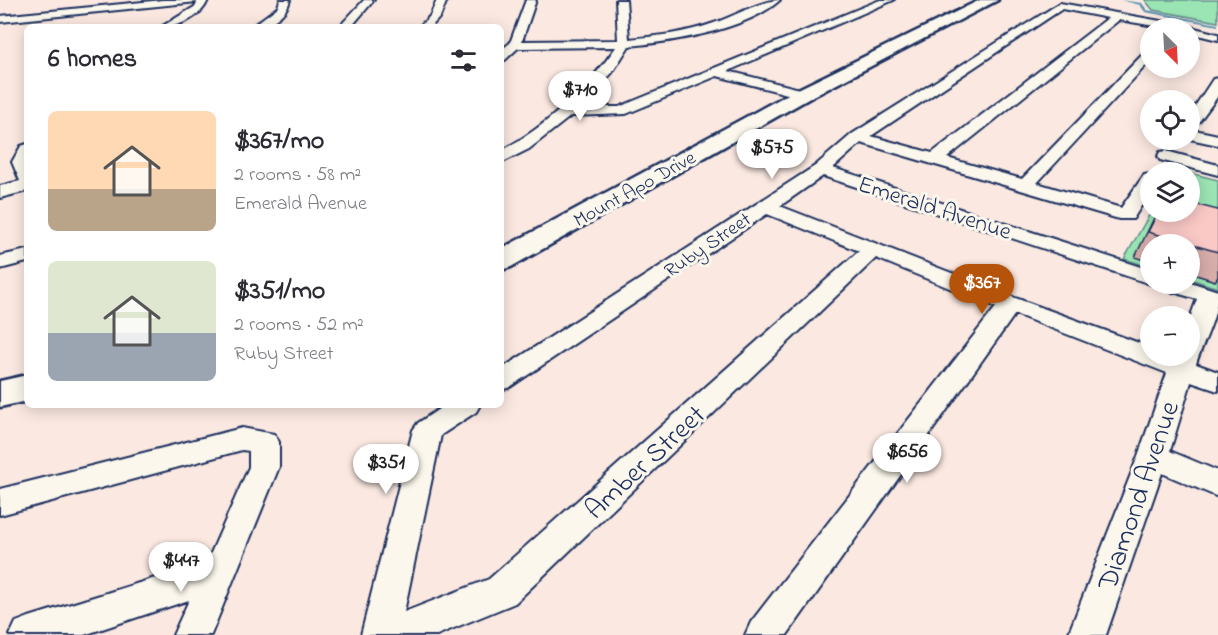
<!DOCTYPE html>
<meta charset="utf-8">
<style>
:root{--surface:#fff;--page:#f2f2f3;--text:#2b2b33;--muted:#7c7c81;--accent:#b45309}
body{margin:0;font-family:"Indie Flower",sans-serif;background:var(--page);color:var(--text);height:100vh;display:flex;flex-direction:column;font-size:22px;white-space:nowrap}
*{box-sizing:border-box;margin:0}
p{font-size:20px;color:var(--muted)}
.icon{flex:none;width:33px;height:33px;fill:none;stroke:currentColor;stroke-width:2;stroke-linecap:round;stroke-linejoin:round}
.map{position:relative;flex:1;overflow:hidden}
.sheet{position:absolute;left:24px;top:24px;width:480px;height:384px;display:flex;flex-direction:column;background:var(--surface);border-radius:9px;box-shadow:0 3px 15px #0003}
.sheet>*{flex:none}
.needle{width:39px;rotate:156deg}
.buttons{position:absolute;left:1140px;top:18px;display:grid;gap:12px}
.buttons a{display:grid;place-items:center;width:60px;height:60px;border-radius:50%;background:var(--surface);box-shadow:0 3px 15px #0003;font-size:30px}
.price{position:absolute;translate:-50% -51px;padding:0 14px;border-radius:21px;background:#fff;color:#222;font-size:20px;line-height:39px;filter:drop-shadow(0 2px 3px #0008)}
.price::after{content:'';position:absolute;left:50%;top:36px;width:18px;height:14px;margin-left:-9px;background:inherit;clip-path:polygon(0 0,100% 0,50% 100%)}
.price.current{background:var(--accent);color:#fff}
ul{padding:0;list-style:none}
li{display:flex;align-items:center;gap:18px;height:150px;padding:0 24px}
li span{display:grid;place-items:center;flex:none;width:168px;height:120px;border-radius:9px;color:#555}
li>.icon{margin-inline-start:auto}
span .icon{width:72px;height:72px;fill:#fffc;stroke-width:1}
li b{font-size:26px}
h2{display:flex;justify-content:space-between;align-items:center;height:72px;padding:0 24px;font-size:26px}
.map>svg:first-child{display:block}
.green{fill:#9be5b4;stroke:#5b8a89;stroke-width:1.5}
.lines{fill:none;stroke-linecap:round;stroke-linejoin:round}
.stream{fill:#5f96b2;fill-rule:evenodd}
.street-casing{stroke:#1b2f5e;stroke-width:4}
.secondary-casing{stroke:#1b2f5e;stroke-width:5}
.street{fill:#fbf7ec;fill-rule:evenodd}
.secondary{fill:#fbf7ec;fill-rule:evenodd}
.wall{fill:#d7adaa;stroke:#1b2f5e;stroke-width:1.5}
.building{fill:#fac9c6;stroke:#1b2f5e;stroke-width:1.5}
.labels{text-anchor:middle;stroke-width:6;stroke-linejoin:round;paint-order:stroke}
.far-street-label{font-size:20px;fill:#1b2f5e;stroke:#fbf7ec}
.street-label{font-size:24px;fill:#1b2f5e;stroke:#fbf7ec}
.near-street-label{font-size:28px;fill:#1b2f5e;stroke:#fbf7ec}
</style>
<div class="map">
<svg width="1218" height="635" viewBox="0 0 1218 635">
<rect width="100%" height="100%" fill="#fbe9e1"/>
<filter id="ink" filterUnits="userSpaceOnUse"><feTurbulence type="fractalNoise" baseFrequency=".0167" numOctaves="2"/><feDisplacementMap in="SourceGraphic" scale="12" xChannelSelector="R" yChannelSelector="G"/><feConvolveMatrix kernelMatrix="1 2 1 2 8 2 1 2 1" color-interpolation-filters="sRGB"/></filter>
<g filter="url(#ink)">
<!-- green -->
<path class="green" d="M1145 0H1218V22L1153 10Z
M1190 173 1218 180V288L1190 279V244H1150V267L1124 259 1151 212H1190Z"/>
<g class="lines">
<!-- stream -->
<path class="stream" d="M1120 0 1142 3 1147 10 1218 24V26L1145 12 1140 5Z"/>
<!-- street casing -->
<g class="street-casing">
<path id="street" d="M163 0H208C202 17 179 27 161 27L196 6 197 2 0 22V16Z
M280 0H290C286 17 267 27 251 27L278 7Z
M364 0H374L351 27H339Z
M437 0H447L440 17 431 27H419L430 16Z
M526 0H536L522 41 618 40 616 0H626L629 39C658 36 686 33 714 23 733 17 762 0 780 0 747 30 672 42 629 46L612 73 580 107H619L880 0H894L728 71 808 91 810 94 808 97 803 98 717 76 626 114 571 116 529 149 501 163V151C546 127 587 89 616 47L518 48 505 60 501 61V50L510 43Z
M1060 3 1183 25 1218 34V40L1190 33V28H1167L1119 20 947 158 1022 179 1146 51 1150 50V61L1037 183 1121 208 1144 175 1150 174V192L1133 219H1119L861 143 833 168 1150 270 1151 284 823 176 780 206 1018 299 1150 347V356H1190V318L1197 299 1163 289 1160 284 1190 282 1218 291C1218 317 1203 342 1196 364L1218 372V391L1191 382 1170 451 1218 471V497L1162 473 1106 635H1068L1138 456 1167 373 1015 314 787 635H745L751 622 996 307 876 258 515 603 437 635H361L413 430 418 423 445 405H480L476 412 441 435 404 612 489 579 859 251 767 214 510 387 501 390V369L815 166 852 134ZM1062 9 1108 18 932 153 871 136Z
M1218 78V96L1195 127 1190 128V114L1213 79Z
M1190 129 1218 135V145L1190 139Z
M27 144V191L0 198V186L20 181 12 162 21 146Z
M1166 151 1218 165V175L1160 160 1158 156 1160 152Z
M27 250V262L0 269V256Z
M242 428 274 434 279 442V467L211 635H173L189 600 84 635H10L16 622 29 617 207 562 249 467V451L242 450 0 515V489Z"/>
</g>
<!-- secondary casing -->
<g class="secondary-casing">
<path id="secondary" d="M980 0H998L810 98 511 267 501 270V249L796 90Z
M27 375V401L0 407V381Z"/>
</g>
<!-- street -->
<use href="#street" class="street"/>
<!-- secondary -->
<use href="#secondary" class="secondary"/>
</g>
<!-- wall -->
<path class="wall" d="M1218 210V277L1215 281 1190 273V244H1150V262L1135 257 1157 212H1190Z"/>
<!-- building -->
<path class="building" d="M1190 203 1218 210V252L1148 232 1158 212H1190Z"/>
</g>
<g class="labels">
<!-- far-street labels -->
<g class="far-street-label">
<text transform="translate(634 188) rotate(-29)" y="7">Mount Apo Drive</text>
<text transform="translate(707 244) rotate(-34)" y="7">Ruby Street</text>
</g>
<!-- street labels -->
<g class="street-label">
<text transform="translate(935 207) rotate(18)" y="8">Emerald Avenue</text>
</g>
<!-- near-street labels -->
<g class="near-street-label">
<text transform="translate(644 461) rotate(-43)" y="10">Amber Street</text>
<text transform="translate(1137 495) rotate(-71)" y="10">Diamond Avenue</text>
</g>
</g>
</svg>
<div class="buttons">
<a><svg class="needle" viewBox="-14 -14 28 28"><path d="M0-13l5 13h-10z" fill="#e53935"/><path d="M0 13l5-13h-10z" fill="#7c7c81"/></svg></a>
<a><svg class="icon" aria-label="locate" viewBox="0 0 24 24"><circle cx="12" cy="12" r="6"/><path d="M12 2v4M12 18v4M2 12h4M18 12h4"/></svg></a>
<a><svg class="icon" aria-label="layers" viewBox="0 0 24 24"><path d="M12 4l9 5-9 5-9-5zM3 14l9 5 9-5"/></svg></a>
<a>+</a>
<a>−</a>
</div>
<b class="price" style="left:580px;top:122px">$710</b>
<b class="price" style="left:772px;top:180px">$575</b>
<b class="price current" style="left:982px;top:315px">$367</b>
<b class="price" style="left:907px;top:484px">$656</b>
<b class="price" style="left:386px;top:495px">$351</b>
<b class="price" style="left:181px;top:593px">$447</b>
<section class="sheet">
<h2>6 homes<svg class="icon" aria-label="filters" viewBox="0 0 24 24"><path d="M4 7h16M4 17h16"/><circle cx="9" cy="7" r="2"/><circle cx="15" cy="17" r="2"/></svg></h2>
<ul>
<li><span style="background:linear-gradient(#ffd9b3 65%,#b9a48a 0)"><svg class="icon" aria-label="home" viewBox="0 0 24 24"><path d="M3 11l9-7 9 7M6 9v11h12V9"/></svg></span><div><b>$367/mo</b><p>2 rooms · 58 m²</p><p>Emerald Avenue</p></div></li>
<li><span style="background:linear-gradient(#dfe7d0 60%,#9aa5b1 0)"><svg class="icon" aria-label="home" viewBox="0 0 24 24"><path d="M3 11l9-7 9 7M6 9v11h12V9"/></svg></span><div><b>$351/mo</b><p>2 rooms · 52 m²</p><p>Ruby Street</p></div></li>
</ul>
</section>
</div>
